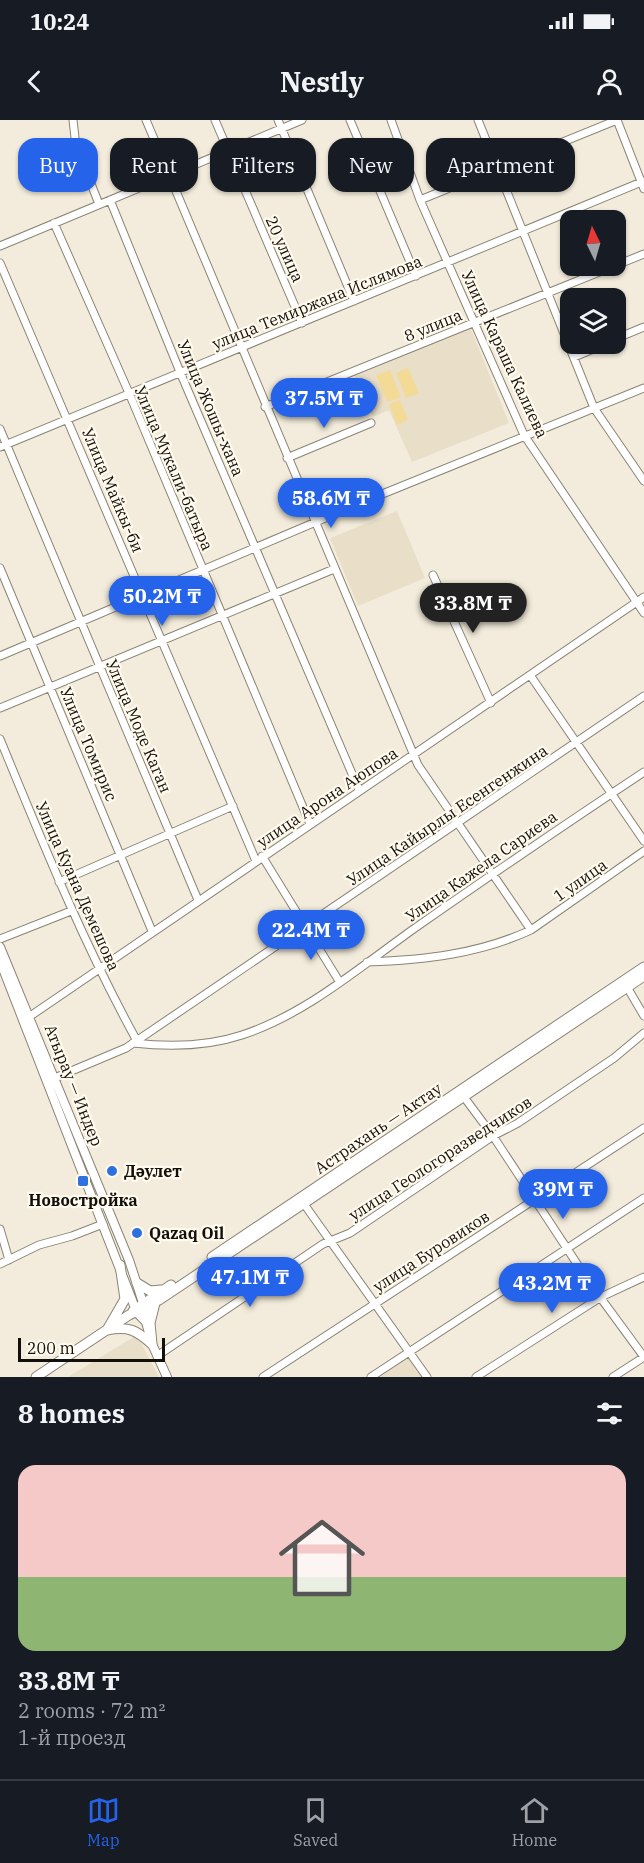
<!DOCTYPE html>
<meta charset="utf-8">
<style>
:root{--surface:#171b24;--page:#20242c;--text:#f1f3f6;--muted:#9ea1a6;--line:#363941;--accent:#2563eb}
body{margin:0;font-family:"IBM Plex Serif",serif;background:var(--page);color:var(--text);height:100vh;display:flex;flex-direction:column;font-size:22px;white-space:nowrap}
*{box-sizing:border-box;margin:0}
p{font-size:20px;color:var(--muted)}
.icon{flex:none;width:33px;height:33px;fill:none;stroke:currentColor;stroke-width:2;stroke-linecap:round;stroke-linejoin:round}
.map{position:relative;height:1257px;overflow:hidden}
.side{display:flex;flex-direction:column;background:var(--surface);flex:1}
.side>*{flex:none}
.banner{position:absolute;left:18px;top:18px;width:609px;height:54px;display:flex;gap:12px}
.needle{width:39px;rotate:355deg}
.buttons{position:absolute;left:560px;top:90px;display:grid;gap:12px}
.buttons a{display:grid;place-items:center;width:66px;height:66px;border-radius:12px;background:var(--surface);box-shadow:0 2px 4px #0004;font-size:30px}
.scale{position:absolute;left:18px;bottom:15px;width:147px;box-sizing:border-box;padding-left:6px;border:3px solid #12100a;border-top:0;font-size:16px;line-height:21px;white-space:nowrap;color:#12100a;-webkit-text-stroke:4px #fffaed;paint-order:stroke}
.price{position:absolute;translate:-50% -51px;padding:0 14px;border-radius:21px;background:var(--accent);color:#fff;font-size:20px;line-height:39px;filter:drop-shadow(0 2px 3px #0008)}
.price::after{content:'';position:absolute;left:50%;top:36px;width:18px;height:14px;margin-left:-9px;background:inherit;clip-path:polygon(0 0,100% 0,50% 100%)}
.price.on{background:#222;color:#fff}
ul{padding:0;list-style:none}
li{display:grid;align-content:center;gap:12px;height:318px;padding:0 18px}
li span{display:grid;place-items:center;height:186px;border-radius:18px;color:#555}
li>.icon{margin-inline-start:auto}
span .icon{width:108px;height:108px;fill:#fffc;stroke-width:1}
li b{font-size:26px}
h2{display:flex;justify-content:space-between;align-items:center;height:72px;padding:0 18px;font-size:26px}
.tag{padding:0 21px;border-radius:18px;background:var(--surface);box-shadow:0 2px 4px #0004;font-size:21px;line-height:54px}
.tag.on{background:var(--accent);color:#fff}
.status{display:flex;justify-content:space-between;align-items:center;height:42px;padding:0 30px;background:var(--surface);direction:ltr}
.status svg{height:16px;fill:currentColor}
header{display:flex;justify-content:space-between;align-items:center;height:78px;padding:0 18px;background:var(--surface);font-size:27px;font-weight:700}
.tabs{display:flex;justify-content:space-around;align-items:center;height:84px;border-top:2px solid var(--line);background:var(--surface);font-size:16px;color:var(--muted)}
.tabs a{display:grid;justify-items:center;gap:3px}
.tabs .on{color:var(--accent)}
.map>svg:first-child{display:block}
.built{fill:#e9dfc8}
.green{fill:#f4da97}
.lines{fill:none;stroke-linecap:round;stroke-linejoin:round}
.minor-casing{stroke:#8a8475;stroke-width:9}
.major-casing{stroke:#8a8475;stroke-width:10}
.highway-casing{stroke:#8a8475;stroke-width:11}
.minor{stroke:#fff;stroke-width:7}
.major{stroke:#fff;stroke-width:8}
.highway{stroke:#fff;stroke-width:9}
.poi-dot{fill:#2e71de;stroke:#fffaed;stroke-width:2}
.labels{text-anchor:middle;stroke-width:4.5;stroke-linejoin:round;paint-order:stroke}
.street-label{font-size:16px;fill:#12100a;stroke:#fffaed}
.poi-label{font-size:16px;font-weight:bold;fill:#12100a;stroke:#fffaed;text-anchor:start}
</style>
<div class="status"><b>10:24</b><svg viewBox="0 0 49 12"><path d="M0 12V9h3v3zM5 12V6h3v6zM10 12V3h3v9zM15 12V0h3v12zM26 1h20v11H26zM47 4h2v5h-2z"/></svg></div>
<header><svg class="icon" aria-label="back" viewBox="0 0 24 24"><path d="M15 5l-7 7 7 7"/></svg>Nestly<svg class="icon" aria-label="person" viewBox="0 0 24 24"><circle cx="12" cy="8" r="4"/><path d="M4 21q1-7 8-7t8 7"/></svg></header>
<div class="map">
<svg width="644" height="1257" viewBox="0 0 644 1257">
<rect width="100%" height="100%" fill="#f3ecdc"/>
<!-- built -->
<path class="built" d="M471 209 509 303 412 342 389 290 373 297 355 256Z
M397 391 425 458 358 486 330 418Z
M137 1215 159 1257H68Z
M408 1237 422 1257H380Z"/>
<!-- green -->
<path class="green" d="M408 248 419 273 406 278 396 253Z
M390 250 401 277 387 282 376 255Z
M400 280 408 300 397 305 389 284Z"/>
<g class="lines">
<!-- minor casing -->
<g class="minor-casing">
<path id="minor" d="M73 0 76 26 99 84
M146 0 418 645 531 810
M215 0 302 203
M278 0 354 181
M350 0 416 156
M391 0 420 80 524 315 644 493
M478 0 594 288 644 361
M617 0 644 69
M110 80 180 252 359 670
M420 80 617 0
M54 103 129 273 310 704
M0 126 302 0
M0 143 256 741
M615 219 644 207
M574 237 605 224
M265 287 644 134
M0 309 198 780
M0 327 644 61
M287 338 371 303
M0 448 152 811
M433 455 491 583
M0 536 370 379 644 268
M530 555 644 721
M0 588 334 449
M0 619C42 721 83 823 137 921
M262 736 339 861
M59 762 233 686
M0 819 71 791
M367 842C424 840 479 834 531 810L644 731
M627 867 644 896
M26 899 644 477
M133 923C168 927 209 926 242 915 306 894 360 847 415 808 491 755 567 703 644 652
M50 960 126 928 644 576
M461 973 493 1016 589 1162 644 1237
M304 1084 427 1257
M0 1109 9 1140
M0 1144 39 1125 72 1116 103 1104
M157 1236 323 1124 350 1113 493 1016 518 1003 614 938 644 913
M263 1257 644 1008
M371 1257 644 1078
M476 1257 601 1177 644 1157
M613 1257 644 1237"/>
</g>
<!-- major casing -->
<g class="major-casing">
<path id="major" d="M0 827 129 1140 145 1189 146 1202 152 1224 167 1257
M0 841 137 1193 146 1202"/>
</g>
<!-- highway casing -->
<g class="highway-casing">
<path id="highway" d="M212 1137 644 847
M120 1145 125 1179 107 1210C129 1206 136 1210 152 1224L150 1203 155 1183
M137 1163 150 1171 161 1170
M133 1191 171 1165
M36 1257 129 1195 159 1180 644 856"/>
</g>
<!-- minor -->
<use href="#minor" class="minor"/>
<!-- major -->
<use href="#major" class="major"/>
<!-- highway -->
<use href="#highway" class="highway"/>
</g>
<!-- markers -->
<g class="poi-dot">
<circle cx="112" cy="1051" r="6"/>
<rect x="77" y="1055" width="12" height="12" rx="3"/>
<circle cx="137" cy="1113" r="6"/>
</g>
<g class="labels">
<!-- street labels -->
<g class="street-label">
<text transform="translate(285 129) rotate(66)" y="6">20 улица</text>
<text transform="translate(317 182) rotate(-22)" y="6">улица Темиржана Ислямова</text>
<text transform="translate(433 205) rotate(-22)" y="6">8 улица</text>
<text transform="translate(505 234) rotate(65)" y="6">Улица Караша Калиева</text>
<text transform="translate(211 288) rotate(67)" y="6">Улица Жошы-хана</text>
<text transform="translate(174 348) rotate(67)" y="6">Улица Мукали-батыра</text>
<text transform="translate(113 370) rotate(67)" y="6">Улица Майкы-би</text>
<text transform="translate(139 606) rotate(67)" y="6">Улица Моде Каган</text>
<text transform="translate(89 624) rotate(67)" y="6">Улица Томирис</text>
<text transform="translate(327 677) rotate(-34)" y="6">улица Арона Аюпова</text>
<text transform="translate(447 695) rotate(-34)" y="6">Улица Кайырлы Есенгенжина</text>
<text transform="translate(481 746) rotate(-35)" y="6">Улица Кажела Сариева</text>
<text transform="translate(580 760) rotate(-35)" y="6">1 улица</text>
<text transform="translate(78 766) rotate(66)" y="6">Улица Куана Демешова</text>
<text transform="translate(74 965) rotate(68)" y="6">Атырау — Индер</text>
<text transform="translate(378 1008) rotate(-34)" y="6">Астрахань — Актау</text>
<text transform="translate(440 1038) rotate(-33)" y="6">улица Геологоразведчиков</text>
<text transform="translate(431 1131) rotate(-33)" y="6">улица Буровиков</text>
</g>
<!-- poi labels -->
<g class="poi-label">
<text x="124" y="1057">Дәулет</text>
<text x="83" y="1086" text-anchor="middle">Новостройка</text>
<text x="149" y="1119">Qazaq Oil</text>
</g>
</g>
</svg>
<div class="buttons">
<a><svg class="needle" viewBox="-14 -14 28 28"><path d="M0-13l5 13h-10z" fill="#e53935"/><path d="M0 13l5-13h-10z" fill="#9ea1a6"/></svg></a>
<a><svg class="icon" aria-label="layers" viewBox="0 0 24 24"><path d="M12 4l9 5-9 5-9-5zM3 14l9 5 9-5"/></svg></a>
</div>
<div class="scale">200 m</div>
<b class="price" style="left:324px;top:309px">37.5M ₸</b>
<b class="price" style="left:331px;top:409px">58.6M ₸</b>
<b class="price" style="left:162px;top:507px">50.2M ₸</b>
<b class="price on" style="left:473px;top:514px">33.8M ₸</b>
<b class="price" style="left:311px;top:841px">22.4M ₸</b>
<b class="price" style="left:563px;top:1100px">39M ₸</b>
<b class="price" style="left:250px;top:1188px">47.1M ₸</b>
<b class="price" style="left:552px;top:1194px">43.2M ₸</b>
<div class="banner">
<a class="tag on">Buy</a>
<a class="tag">Rent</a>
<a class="tag">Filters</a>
<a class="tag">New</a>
<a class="tag">Apartment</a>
</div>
</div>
<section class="side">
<h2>8 homes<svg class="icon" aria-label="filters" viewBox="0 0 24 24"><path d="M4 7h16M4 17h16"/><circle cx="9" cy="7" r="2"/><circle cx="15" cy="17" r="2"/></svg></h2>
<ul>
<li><span style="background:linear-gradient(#f6c9c9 60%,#8fb573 0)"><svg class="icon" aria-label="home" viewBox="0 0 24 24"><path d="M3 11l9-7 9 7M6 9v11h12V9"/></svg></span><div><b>33.8M ₸</b><p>2 rooms · 72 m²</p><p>1-й проезд</p></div></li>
</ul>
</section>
<nav class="tabs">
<a class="on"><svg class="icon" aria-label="map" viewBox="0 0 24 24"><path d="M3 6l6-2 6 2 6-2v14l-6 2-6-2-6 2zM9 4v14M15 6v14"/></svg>Map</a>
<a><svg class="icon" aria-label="saved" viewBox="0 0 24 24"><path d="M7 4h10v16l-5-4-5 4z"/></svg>Saved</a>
<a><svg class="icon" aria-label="home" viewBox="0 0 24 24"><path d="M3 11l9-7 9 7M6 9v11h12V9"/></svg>Home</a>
</nav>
